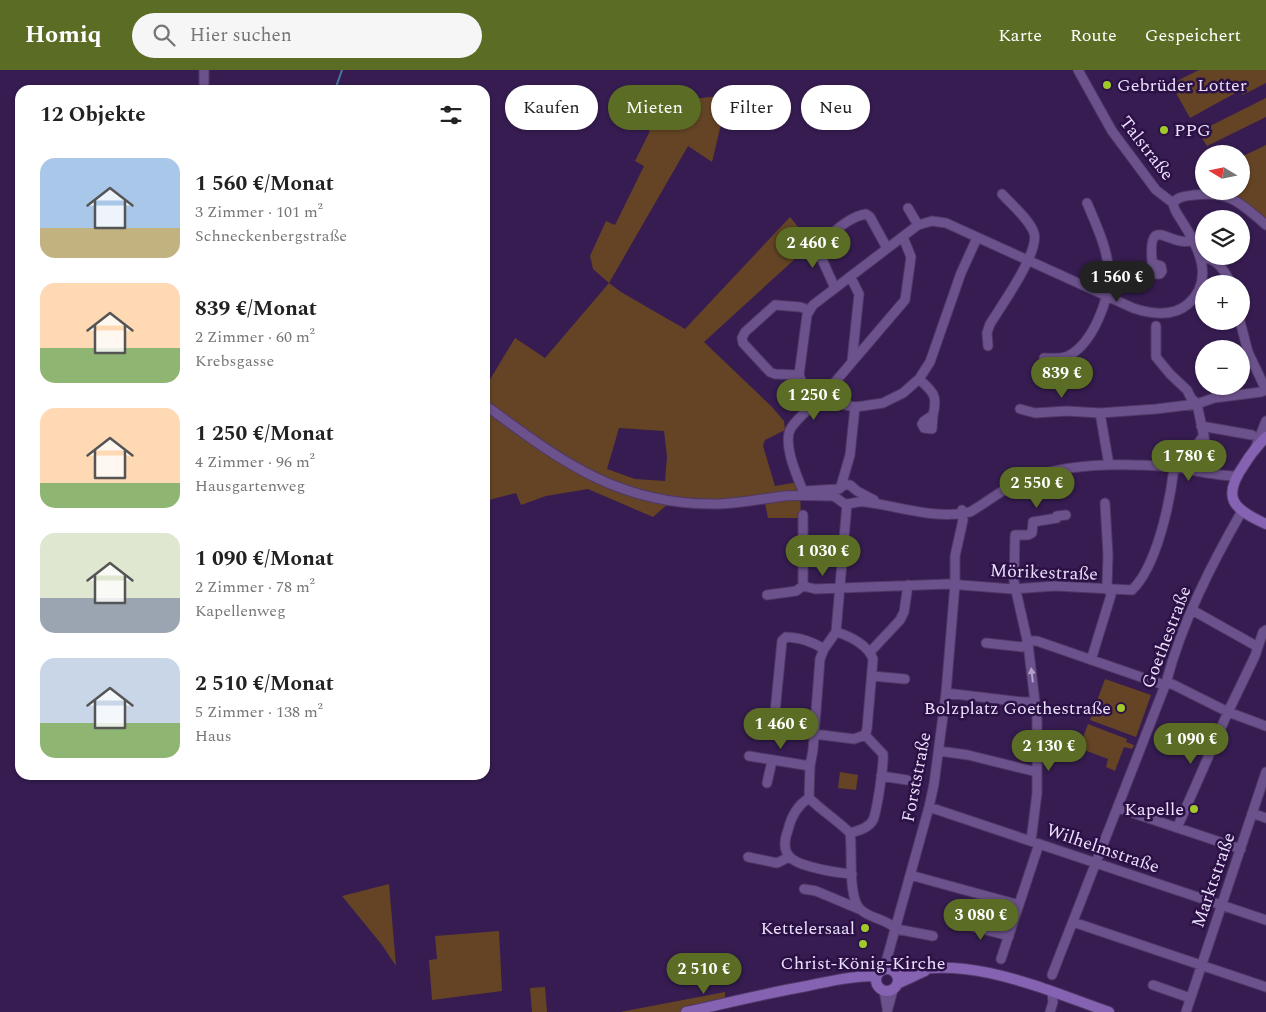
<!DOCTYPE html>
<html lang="de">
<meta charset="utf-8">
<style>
:root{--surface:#fff;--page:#f6f6f6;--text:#222;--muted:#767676;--accent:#5b6d25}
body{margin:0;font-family:Spectral,serif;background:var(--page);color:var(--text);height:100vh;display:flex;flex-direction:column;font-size:19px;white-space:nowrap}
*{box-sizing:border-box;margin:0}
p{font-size:16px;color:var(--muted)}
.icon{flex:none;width:28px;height:28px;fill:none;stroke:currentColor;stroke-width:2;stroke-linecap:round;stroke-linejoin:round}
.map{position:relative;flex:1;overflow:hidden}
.drawer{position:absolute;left:15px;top:15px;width:475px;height:695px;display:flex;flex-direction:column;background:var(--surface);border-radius:15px;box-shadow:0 1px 4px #0004}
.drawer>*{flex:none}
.banner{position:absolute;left:505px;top:15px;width:475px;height:45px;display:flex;gap:10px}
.needle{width:32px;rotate:280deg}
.fabs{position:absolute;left:1195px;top:75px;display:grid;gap:10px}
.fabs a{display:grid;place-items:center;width:55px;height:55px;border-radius:50%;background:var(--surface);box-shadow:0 1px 4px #0004;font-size:25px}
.price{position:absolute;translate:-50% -42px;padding:0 11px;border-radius:18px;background:var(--accent);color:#fff;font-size:16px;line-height:32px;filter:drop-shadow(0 1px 2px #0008)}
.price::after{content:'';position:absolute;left:50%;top:30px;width:15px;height:11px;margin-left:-8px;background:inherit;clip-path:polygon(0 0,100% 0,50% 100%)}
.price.active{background:#222;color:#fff}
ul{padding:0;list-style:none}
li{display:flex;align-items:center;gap:15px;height:125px;padding:0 25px}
li span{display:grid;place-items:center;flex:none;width:140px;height:100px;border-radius:15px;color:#555}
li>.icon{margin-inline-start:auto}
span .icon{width:60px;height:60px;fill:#fffc;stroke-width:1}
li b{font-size:21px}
h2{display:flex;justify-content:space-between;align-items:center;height:60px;padding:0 25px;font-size:21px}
.tag{padding:0 18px;border-radius:22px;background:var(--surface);box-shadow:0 1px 4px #0004;font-size:18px;line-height:45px}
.tag.active{background:var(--accent);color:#fff}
header{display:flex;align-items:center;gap:30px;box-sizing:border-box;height:70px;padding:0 25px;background:var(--accent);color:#fff}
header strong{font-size:24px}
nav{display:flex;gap:28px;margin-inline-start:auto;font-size:18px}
.search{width:350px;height:45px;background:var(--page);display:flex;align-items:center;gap:12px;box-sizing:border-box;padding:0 18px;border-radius:28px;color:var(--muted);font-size:19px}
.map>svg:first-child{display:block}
.green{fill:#644425;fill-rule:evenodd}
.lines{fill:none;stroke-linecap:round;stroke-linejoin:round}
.stream{stroke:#4579a1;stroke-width:2}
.minor-casing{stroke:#4f3865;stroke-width:11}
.major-casing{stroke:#4f3865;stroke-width:12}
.minor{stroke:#6c528c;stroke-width:9}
.major{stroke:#8662b2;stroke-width:10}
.oneway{fill:#b2a1ca}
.poi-dot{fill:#a1c929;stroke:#2c1146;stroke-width:2}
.labels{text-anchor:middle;stroke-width:5;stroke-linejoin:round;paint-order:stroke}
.poi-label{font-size:18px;fill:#ebe1fc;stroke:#2c1146;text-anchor:end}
.street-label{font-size:18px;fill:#ebe1fc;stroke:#2c1146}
</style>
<header>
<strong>Homiq</strong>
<div class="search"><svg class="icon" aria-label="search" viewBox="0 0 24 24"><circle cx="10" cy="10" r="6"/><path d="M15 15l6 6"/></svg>Hier suchen</div>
<nav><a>Karte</a><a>Route</a><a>Gespeichert</a></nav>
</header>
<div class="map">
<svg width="1266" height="942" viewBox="0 0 1266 942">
<rect width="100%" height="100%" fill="#361c51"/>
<!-- green -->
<path class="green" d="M1199 0H1266V13L1243 25 1239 21 1190 48 1171 14Z
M720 26 722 50 712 92 688 76 609 213 621 222 685 259 790 147 813 175 796 188 704 272 771 336 784 351 785 360 765 370 763 376 775 416 798 412 800 418 801 448H768L765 433H669L653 447 588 419 546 426 521 435 516 423 485 431V318L515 268 545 288 609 213 593 199 590 186 606 151 615 155 644 96 635 91 650 61 613 45 611 32 643 41 645 34ZM619 358 664 361 667 387 665 411 635 409 607 399Z
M1266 28V47L1207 76 1198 62Z
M1266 75V152L1229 121H1241V87Z
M1105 609 1151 625 1136 667 1090 650Z
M1088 654 1127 669 1126 672 1134 675 1132 679 1124 677 1115 701 1106 697 1108 689 1079 678Z
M840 702 858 705 856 720 838 718Z
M389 814 396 896 382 875 342 826Z
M499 861 502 921 432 930 429 890 437 889 435 866Z
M545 917 547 942H532L530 918Z
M725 922V936L700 942H620Z"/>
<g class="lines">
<!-- stream -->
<path class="stream" d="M335 20 342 0"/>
<!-- minor casing -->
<g class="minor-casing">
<path id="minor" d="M204 0V20
M1078 0 1112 61 1156 120 1173 133
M1173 133C1178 126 1187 126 1194 125 1231 121 1240 133 1266 155
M908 138 918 155
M977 168 961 203 930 292 919 309 903 323 883 333 863 336 855 337 818 329 808 322 803 315 799 305 807 245 813 235 918 155 932 151 946 153 1133 238C1151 244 1173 247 1188 234 1215 210 1199 178 1183 153 1179 146 1174 141 1173 133
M1201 189C1216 185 1226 203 1231 214
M1152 193 1161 196 1162 201 1160 204H1156C1151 201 1153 196 1152 190 1148 142 1171 179 1193 170
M851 208 859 224 852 291
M835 218 816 176C832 165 847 147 866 144L870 147 887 178
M1240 251 1248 282 1266 320
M1156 256V287L1170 304 1187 320 1191 328 1197 334
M988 276 987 263 990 254C1001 236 1040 182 1034 163 1030 150 1011 134 1002 124
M1044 288C1052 288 1063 290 1070 285 1093 272 1110 229 1109 203 1108 180 1096 154 1087 133
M799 305 775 304 770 302 743 273 742 268 745 262 775 235 800 237 809 240
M919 309C933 322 938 325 933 345L924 351 922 354 924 358 932 359 933 345
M835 312 905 230 911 187 903 167
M1197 334 1208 386V403
M485 335C561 391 619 436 719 434 741 433 762 429 784 426 800 425 817 426 833 426 839 428 841 433 846 434 851 434 858 431 865 432 899 436 935 450 970 442 986 433 1001 420 1019 412 1065 392 1123 393 1173 397 1194 400 1216 406 1237 406
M1020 339 1035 343 1067 341 1100 343 1156 339 1197 334 1214 328 1261 322 1266 320
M1100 343 1109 395
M1201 356 1252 365
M1256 376 1266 351
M1162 392C1182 393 1193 381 1204 365
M841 416 850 385 855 337
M803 421C797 406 782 373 791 358 798 347 810 339 818 329
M804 421 839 419 844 415H850L857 421 874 430
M847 434 836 562 824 579 820 589 813 680 810 696 809 728C822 741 837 750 850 763 853 782 847 828 861 840 871 849 887 849 896 859L933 866
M803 516 815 519 948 514 1012 519 1055 516 1132 520C1157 496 1170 432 1174 398
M803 516V445
M767 525 796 521 803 516
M1192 540 1258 577
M1027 571H1037L1161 614H1172L1228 642 1266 656
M986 573 1022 577 1028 574
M871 581 900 550 904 542 908 515
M1091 590 1111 525 1107 516 1108 485 1105 433
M872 606 905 609
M946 623 1023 632H1035
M815 653 779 649 775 642 782 571 786 567C801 568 811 571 824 579
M814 664 854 669 865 665 867 659 873 589C868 575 850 566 836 562
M939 681 968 685 1037 702
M749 686 810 696
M881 706 907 710
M767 713 772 691
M809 728C798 735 791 747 788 760 785 768 783 779 789 786 797 797 839 803 852 804
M929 737 1266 850
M1118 738 1241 779
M1252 743 1266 748
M1177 758 1228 642 1255 586 1263 562 1266 560
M850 763C858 761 869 758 873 750 877 741 884 694 883 684L865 665
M1031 771 1037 723V649L1028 574 1014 512 1015 465H1028L1032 463 1033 452 1057 448V446L1066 445
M748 787 777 793 789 787
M910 805 1019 835
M804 819 816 821 859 839
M1073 852 1266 917
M959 853 1009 866
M1001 889 1039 774
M884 899 929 737 934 714 946 623 955 514V486L963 450 962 440
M1052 905 1166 613C1182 552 1211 495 1242 441
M1153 915 1190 928
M884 921 887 938
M887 942 893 920
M1050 942 1053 932 1052 922
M1186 942 1266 702"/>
</g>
<!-- major casing -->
<g class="major-casing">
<path id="major" d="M1266 367C1257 376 1250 385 1244 395 1221 428 1233 439 1266 454
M876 910a11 11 0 1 1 22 0a11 11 0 1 1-22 0Z
M896 904C967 883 1043 919 1109 942
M897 914 925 901
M686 942C727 933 767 923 807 916 830 911 853 906 876 906"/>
</g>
<!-- minor -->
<use href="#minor" class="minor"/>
<!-- major -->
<use href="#major" class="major"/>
</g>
<!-- one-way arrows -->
<defs><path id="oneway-solid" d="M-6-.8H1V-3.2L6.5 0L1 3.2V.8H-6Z" transform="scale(1.25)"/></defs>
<use class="oneway" href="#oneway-solid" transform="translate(1032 605) rotate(-97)"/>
<!-- markers -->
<g class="poi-dot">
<circle cx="1107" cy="15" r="5"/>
<circle cx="1164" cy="60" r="5"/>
<circle cx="1121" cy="638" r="5"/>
<circle cx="1194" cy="739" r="5"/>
<circle cx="865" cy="858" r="5"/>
<circle cx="863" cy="874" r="5"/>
</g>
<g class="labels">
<!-- poi labels -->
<g class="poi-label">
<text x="1117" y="21" text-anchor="start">Gebrüder Lotter</text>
<text x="1174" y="66" text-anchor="start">PPG</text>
<text x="1111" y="644">Bolzplatz Goethestraße</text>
<text x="1184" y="745">Kapelle</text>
<text x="855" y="864">Kettelersaal</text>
<text x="863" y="899" text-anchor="middle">Christ-König-Kirche</text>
</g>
<!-- street labels -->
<g class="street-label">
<text transform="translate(1147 78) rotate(52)" y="6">Talstraße</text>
<text transform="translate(1044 502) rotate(2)" y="6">Mörikestraße</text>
<text transform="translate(1166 567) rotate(-69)" y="6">Goethestraße</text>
<text transform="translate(916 707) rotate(-79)" y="6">Forststraße</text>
<text transform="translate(1103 778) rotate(19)" y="6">Wilhelmstraße</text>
<text transform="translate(1213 810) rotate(-71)" y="6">Marktstraße</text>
</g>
</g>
</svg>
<div class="fabs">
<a><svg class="needle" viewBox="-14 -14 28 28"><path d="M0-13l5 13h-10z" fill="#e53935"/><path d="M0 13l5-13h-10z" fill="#767676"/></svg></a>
<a><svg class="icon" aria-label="layers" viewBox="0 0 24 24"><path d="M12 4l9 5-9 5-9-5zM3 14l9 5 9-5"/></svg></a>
<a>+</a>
<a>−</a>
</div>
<b class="price" style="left:813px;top:199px">2 460 €</b>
<b class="price active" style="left:1117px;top:233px">1 560 €</b>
<b class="price" style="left:1062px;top:329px">839 €</b>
<b class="price" style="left:814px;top:351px">1 250 €</b>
<b class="price" style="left:1189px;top:412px">1 780 €</b>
<b class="price" style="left:1037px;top:439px">2 550 €</b>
<b class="price" style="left:823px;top:507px">1 030 €</b>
<b class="price" style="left:781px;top:680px">1 460 €</b>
<b class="price" style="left:1191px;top:695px">1 090 €</b>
<b class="price" style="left:1049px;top:702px">2 130 €</b>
<b class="price" style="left:981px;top:871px">3 080 €</b>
<b class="price" style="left:704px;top:925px">2 510 €</b>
<div class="banner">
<a class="tag">Kaufen</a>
<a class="tag active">Mieten</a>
<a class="tag">Filter</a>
<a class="tag">Neu</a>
</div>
<section class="drawer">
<h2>12 Objekte<svg class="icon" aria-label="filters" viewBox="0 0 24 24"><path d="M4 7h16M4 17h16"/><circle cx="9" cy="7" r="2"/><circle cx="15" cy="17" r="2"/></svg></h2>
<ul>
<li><span style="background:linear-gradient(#a9c7e8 70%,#c2b280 0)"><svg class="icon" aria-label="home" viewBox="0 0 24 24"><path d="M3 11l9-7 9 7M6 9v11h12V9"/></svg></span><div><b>1 560 €/Monat</b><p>3 Zimmer · 101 m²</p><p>Schneckenbergstraße</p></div></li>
<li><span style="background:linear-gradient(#ffd9b3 65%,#8fb573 0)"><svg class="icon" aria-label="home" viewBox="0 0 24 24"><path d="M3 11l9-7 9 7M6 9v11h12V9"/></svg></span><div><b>839 €/Monat</b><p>2 Zimmer · 60 m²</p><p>Krebsgasse</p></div></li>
<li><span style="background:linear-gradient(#ffd9b3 75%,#8fb573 0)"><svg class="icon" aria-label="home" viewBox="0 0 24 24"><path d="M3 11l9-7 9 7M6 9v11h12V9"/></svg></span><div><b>1 250 €/Monat</b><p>4 Zimmer · 96 m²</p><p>Hausgartenweg</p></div></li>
<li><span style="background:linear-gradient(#dfe7d0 65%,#9aa5b1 0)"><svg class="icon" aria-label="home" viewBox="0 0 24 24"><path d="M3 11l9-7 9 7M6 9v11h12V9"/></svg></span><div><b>1 090 €/Monat</b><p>2 Zimmer · 78 m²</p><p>Kapellenweg</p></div></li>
<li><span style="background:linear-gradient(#c9d6e8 65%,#8fb573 0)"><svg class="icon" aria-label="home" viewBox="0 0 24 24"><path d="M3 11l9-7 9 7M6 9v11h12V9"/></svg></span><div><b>2 510 €/Monat</b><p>5 Zimmer · 138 m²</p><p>Haus</p></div></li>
</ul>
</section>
</div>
